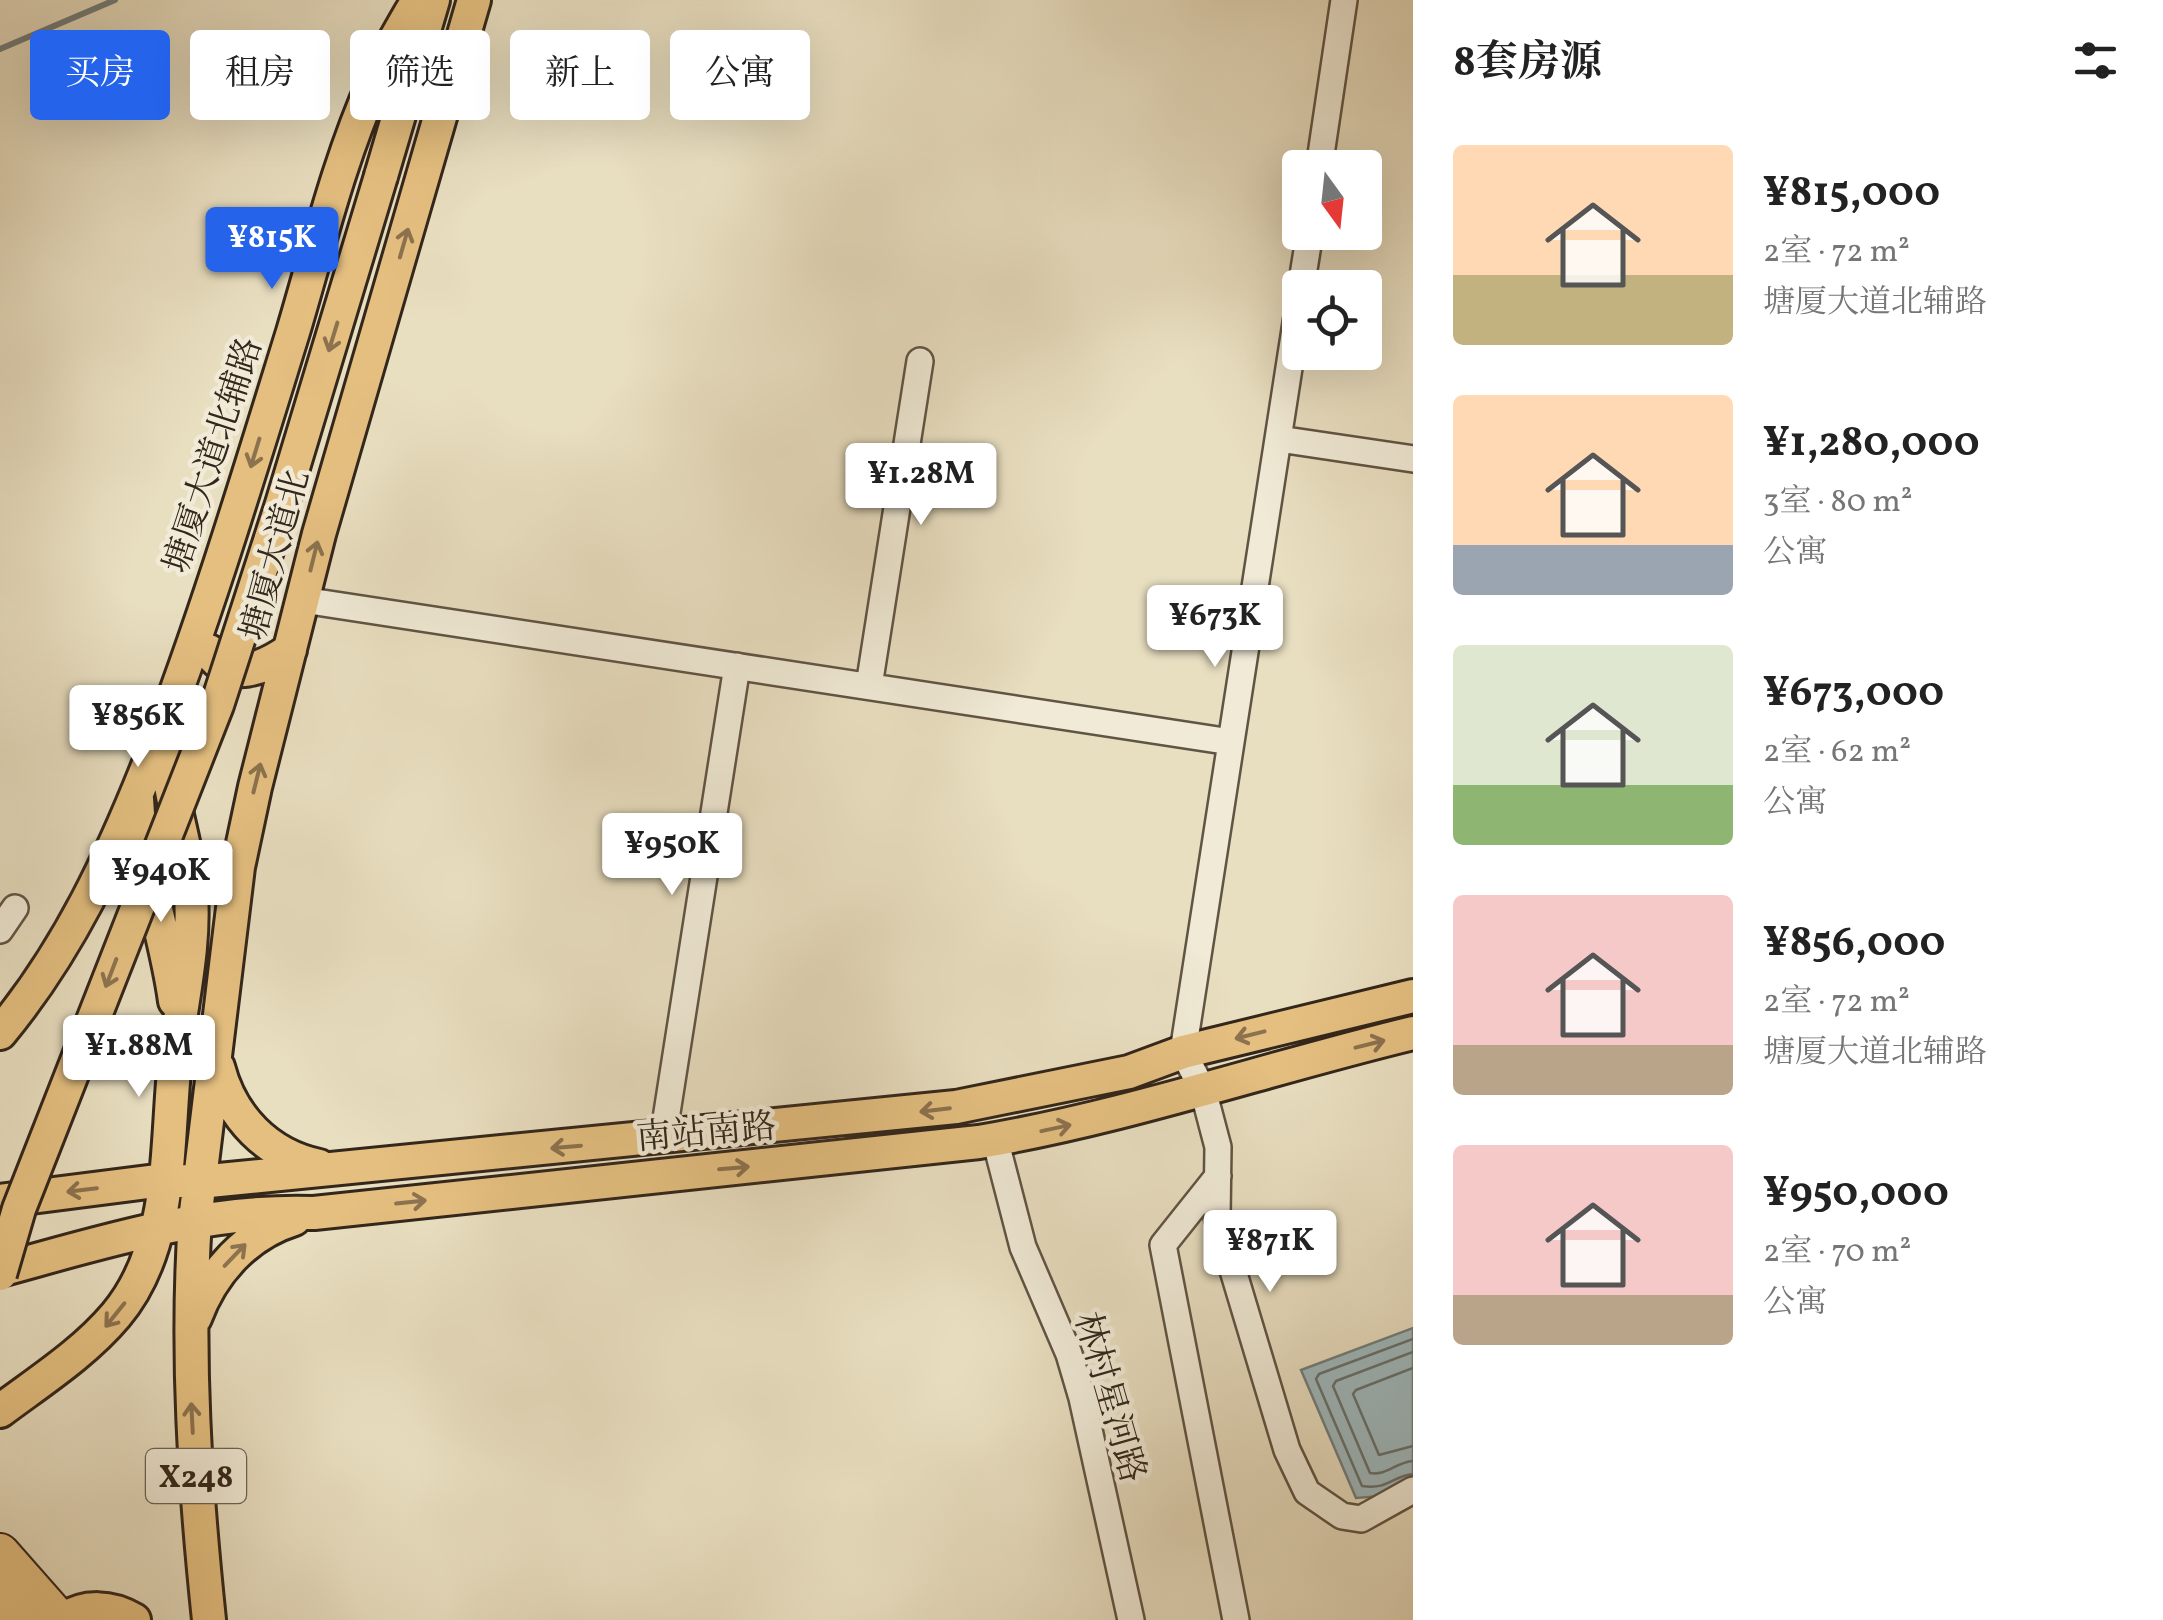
<!DOCTYPE html>
<html lang="zh">
<meta charset="utf-8">
<style>
:root{--surface:#fff;--page:#f2f2f2;--text:#222;--muted:#767676;--accent:#2563eb}
body{margin:0;font-family:Vollkorn,"Noto Serif SC",serif;background:var(--page);color:var(--text);height:100vh;display:flex;flex-direction:column;font-size:38px;white-space:nowrap}
*{box-sizing:border-box;margin:0}
p{font-size:32px;color:var(--muted)}
.icon{flex:none;width:55px;height:55px;fill:none;stroke:currentColor;stroke-width:2;stroke-linecap:round;stroke-linejoin:round}
.map{position:relative;flex:1;overflow:hidden}
.sheet{display:flex;flex-direction:column;background:var(--surface);width:750px}
.sheet>*{flex:none}
.hud{position:absolute;left:30px;top:30px;width:950px;height:90px;display:flex;gap:20px}
.needle{width:65px;rotate:165deg}
.buttons{position:absolute;left:1282px;top:150px;display:grid;gap:20px}
.buttons a{display:grid;place-items:center;width:100px;height:100px;border-radius:10px;background:var(--surface);box-shadow:0 10px 40px #0002;font-size:50px}
.price{position:absolute;translate:-50% -85px;padding:0 22px;border-radius:10px;background:#fff;color:#222;font-size:32px;line-height:65px;filter:drop-shadow(0 2px 5px #0008)}
.price::after{content:'';position:absolute;left:50%;top:60px;width:30px;height:22px;margin-left:-15px;background:inherit;clip-path:polygon(0 0,100% 0,50% 100%)}
.price.selected{background:var(--accent);color:#fff}
ul{padding:0;list-style:none}
li{display:flex;align-items:center;gap:30px;height:250px;padding:0 40px}
li span{display:grid;place-items:center;flex:none;width:280px;height:200px;border-radius:10px;color:#555}
li>.icon{margin-inline-start:auto}
span .icon{width:120px;height:120px;fill:#fffc;stroke-width:1}
li b{font-size:42px}
h2{display:flex;justify-content:space-between;align-items:center;height:120px;padding:0 40px;font-size:42px}
.chip{padding:0 35px;border-radius:10px;background:var(--surface);box-shadow:0 10px 40px #0002;font-size:35px;line-height:90px}
.chip.selected{background:var(--accent);color:#fff}
main{display:flex;flex:1;min-height:0}
.map>svg:first-child{display:block}
.water{fill:#9eb9be;stroke:#737e7d;stroke-width:2.5}
.lines{fill:none;stroke-linecap:round;stroke-linejoin:round}
.shore{stroke:#68706c;stroke-width:2.5}
.stream{stroke:#737e7d;stroke-width:6}
.minor-casing{stroke:#605444;stroke-width:30}
.major-casing{stroke:#33261b;stroke-width:38}
.highway-casing{stroke:#33261b;stroke-width:42}
.minor{stroke:#f0ead6;stroke-width:25}
.major{stroke:#e4bf80;stroke-width:32}
.highway{stroke:#e4bf80;stroke-width:38}
.major-bridge-casing{stroke:#33261b;stroke-width:38;stroke-linecap:butt}
.major-bridge{stroke:#e4bf80;stroke-width:32}
.oneway{stroke:#8c724e}
.labels{text-anchor:middle;stroke-width:9;stroke-linejoin:round;paint-order:stroke}
.shield{fill:#f0ead6;stroke:#6c6153;stroke-width:2.5}
.shield-label{font-size:32px;font-weight:bold;fill:#33261b}
.street-label{font-size:35px;fill:#33261b;stroke:#f0ead6}
</style>
<main>
<div class="map">
<svg width="1413" height="1620" viewBox="0 0 1413 1620">
<rect width="100%" height="100%" fill="#e8dec0"/>
<filter id="stains"><feTurbulence type="fractalNoise" baseFrequency=".002" numOctaves="4"/><feColorMatrix values="0 0 0 0 .2 0 0 0 0 .09 0 0 0 0 .02 0 0 0 .5 -.17"/></filter>
<radialGradient id="worn" r=".72"><stop offset=".6" stop-color="#630" stop-opacity="0"/><stop offset="1" stop-color="#630" stop-opacity=".3"/></radialGradient>
<!-- water -->
<path class="water" d="M1413 1328V1481L1394 1495 1356 1498 1301 1370Z"/>
<g class="lines">
<!-- shore -->
<path class="shore" d="M1413 1339 1319 1374 1316 1379 1362 1486C1389 1490 1392 1476 1413 1474
M1413 1352 1336 1381 1333 1386 1370 1473C1387 1476 1396 1462 1413 1461
M1413 1368 1356 1390 1353 1394 1379 1455 1413 1446"/>
<!-- stream -->
<path class="stream" d="M0 49 115 0"/>
<!-- minor casing -->
<g class="minor-casing">
<path id="minor" d="M1319 168 1344 0
M1301 288 1310 232
M1300 297 1183 1052 1203 1090 1218 1147 1217 1217 1287 1450 1307 1492 1342 1516 1361 1519 1413 1490
M1279 439 1413 459
M303 600 1231 742
M869 686 920 361
M0 930 15 908
M663 1138 737 666
M995 1139 1023 1247 1069 1354 1082 1398 1131 1620
M1218 1176 1163 1245 1236 1620"/>
</g>
<!-- major casing -->
<g class="major-casing">
<path id="major" d="M381 176 433 0
M209 651C230 684 264 668 290 650
M137 799C140 868 166 933 175 1001
M0 1033C69 950 113 855 152 756 206 617 249 474 293 332 318 248 339 160 375 80 387 52 403 26 418 0
M218 1067C231 1117 267 1155 319 1166
M0 1201 164 1180 199 1182 956 1107 1129 1072 1183 1052 1413 996
M0 1270C103 1242 205 1209 314 1213L979 1142C1127 1117 1268 1068 1413 1033
M195 1318C212 1272 246 1234 294 1219
M0 1411C40 1381 84 1353 116 1315 174 1246 166 1144 175 1060 180 1005 195 951 191 895 188 840 163 785 167 730
M62 1620C85 1605 111 1606 134 1620
M209 1620C195 1486 186 1354 195 1220L238 867 255 787 319 534 474 0"/>
</g>
<!-- highway casing -->
<g class="highway-casing">
<path id="highway" d="M0 1553 59 1620
M0 1596 19 1620"/>
</g>
<!-- minor -->
<use href="#minor" class="minor"/>
<!-- major -->
<use href="#major" class="major"/>
<!-- highway -->
<use href="#highway" class="highway"/>
<!-- major-bridge casing -->
<g class="major-bridge-casing">
<path id="major-bridge" d="M0 1274 19 1209 217 705 282 504 381 176"/>
</g>
<!-- major-bridge -->
<use href="#major-bridge" class="major-bridge"/>
</g>
<!-- one-way arrows -->
<defs><path id="oneway-shaft" d="M-6 0H5M1.5-3L5.5 0L1.5 3" fill="none" stroke-width="1.6" stroke-linecap="round" stroke-linejoin="round" transform="scale(2.5)"/></defs>
<g class="oneway">
<use href="#oneway-shaft" transform="translate(404 243) rotate(-74)"/>
<use href="#oneway-shaft" transform="translate(333 337) rotate(107)"/>
<use href="#oneway-shaft" transform="translate(255 453) rotate(107)"/>
<use href="#oneway-shaft" transform="translate(314 556) rotate(-76)"/>
<use href="#oneway-shaft" transform="translate(257 778) rotate(-76)"/>
<use href="#oneway-shaft" transform="translate(111 973) rotate(111)"/>
<use href="#oneway-shaft" transform="translate(1250 1035) rotate(166)"/>
<use href="#oneway-shaft" transform="translate(1370 1044) rotate(-14)"/>
<use href="#oneway-shaft" transform="translate(935 1110) rotate(173)"/>
<use href="#oneway-shaft" transform="translate(1056 1128) rotate(-12)"/>
<use href="#oneway-shaft" transform="translate(566 1147) rotate(175)"/>
<use href="#oneway-shaft" transform="translate(734 1168) rotate(-5)"/>
<use href="#oneway-shaft" transform="translate(82 1190) rotate(173)"/>
<use href="#oneway-shaft" transform="translate(411 1202) rotate(-6)"/>
<use href="#oneway-shaft" transform="translate(235 1255) rotate(-46)"/>
<use href="#oneway-shaft" transform="translate(115 1315) rotate(129)"/>
<use href="#oneway-shaft" transform="translate(192 1418) rotate(-93)"/>
</g>
<g class="labels">
<!-- shield labels -->
<rect class="shield" x="146" y="1449" width="100" height="54" rx="8"/>
<g class="shield-label">
<text x="196" y="1487">X248</text>
</g>
<!-- street labels -->
<g class="street-label">
<text transform="translate(212 455) rotate(-72)" y="12">塘厦大道北辅路</text>
<text transform="translate(274 555) rotate(-75)" y="12">塘厦大道北</text>
<text transform="translate(706 1131) rotate(-5)" y="12">南站南路</text>
<text transform="translate(1111 1397) rotate(74)" y="12">林村星河路</text>
</g>
</g>
<rect width="100%" height="100%" filter="url(#stains)"/>
<rect width="100%" height="100%" fill="url(#worn)"/>
</svg>
<div class="buttons">
<a><svg class="needle" viewBox="-14 -14 28 28"><path d="M0-13l5 13h-10z" fill="#e53935"/><path d="M0 13l5-13h-10z" fill="#767676"/></svg></a>
<a><svg class="icon" aria-label="locate" viewBox="0 0 24 24"><circle cx="12" cy="12" r="6"/><path d="M12 2v4M12 18v4M2 12h4M18 12h4"/></svg></a>
</div>
<b class="price selected" style="left:272px;top:292px">¥815K</b>
<b class="price" style="left:921px;top:528px">¥1.28M</b>
<b class="price" style="left:1215px;top:670px">¥673K</b>
<b class="price" style="left:138px;top:770px">¥856K</b>
<b class="price" style="left:672px;top:898px">¥950K</b>
<b class="price" style="left:161px;top:925px">¥940K</b>
<b class="price" style="left:139px;top:1100px">¥1.88M</b>
<b class="price" style="left:1270px;top:1295px">¥871K</b>
<div class="hud">
<a class="chip selected">买房</a>
<a class="chip">租房</a>
<a class="chip">筛选</a>
<a class="chip">新上</a>
<a class="chip">公寓</a>
</div>
</div>
<section class="sheet">
<h2>8套房源<svg class="icon" aria-label="filters" viewBox="0 0 24 24"><path d="M4 7h16M4 17h16"/><circle cx="9" cy="7" r="2"/><circle cx="15" cy="17" r="2"/></svg></h2>
<ul>
<li><span style="background:linear-gradient(#ffd9b3 65%,#c2b280 0)"><svg class="icon" aria-label="home" viewBox="0 0 24 24"><path d="M3 11l9-7 9 7M6 9v11h12V9"/></svg></span><div><b>¥815,000</b><p>2室 · 72 m²</p><p>塘厦大道北辅路</p></div></li>
<li><span style="background:linear-gradient(#ffd9b3 75%,#9aa5b1 0)"><svg class="icon" aria-label="home" viewBox="0 0 24 24"><path d="M3 11l9-7 9 7M6 9v11h12V9"/></svg></span><div><b>¥1,280,000</b><p>3室 · 80 m²</p><p>公寓</p></div></li>
<li><span style="background:linear-gradient(#dfe7d0 70%,#8fb573 0)"><svg class="icon" aria-label="home" viewBox="0 0 24 24"><path d="M3 11l9-7 9 7M6 9v11h12V9"/></svg></span><div><b>¥673,000</b><p>2室 · 62 m²</p><p>公寓</p></div></li>
<li><span style="background:linear-gradient(#f6c9c9 75%,#b9a48a 0)"><svg class="icon" aria-label="home" viewBox="0 0 24 24"><path d="M3 11l9-7 9 7M6 9v11h12V9"/></svg></span><div><b>¥856,000</b><p>2室 · 72 m²</p><p>塘厦大道北辅路</p></div></li>
<li><span style="background:linear-gradient(#f6c9c9 75%,#b9a48a 0)"><svg class="icon" aria-label="home" viewBox="0 0 24 24"><path d="M3 11l9-7 9 7M6 9v11h12V9"/></svg></span><div><b>¥950,000</b><p>2室 · 70 m²</p><p>公寓</p></div></li>
</ul>
</section>
</main>
